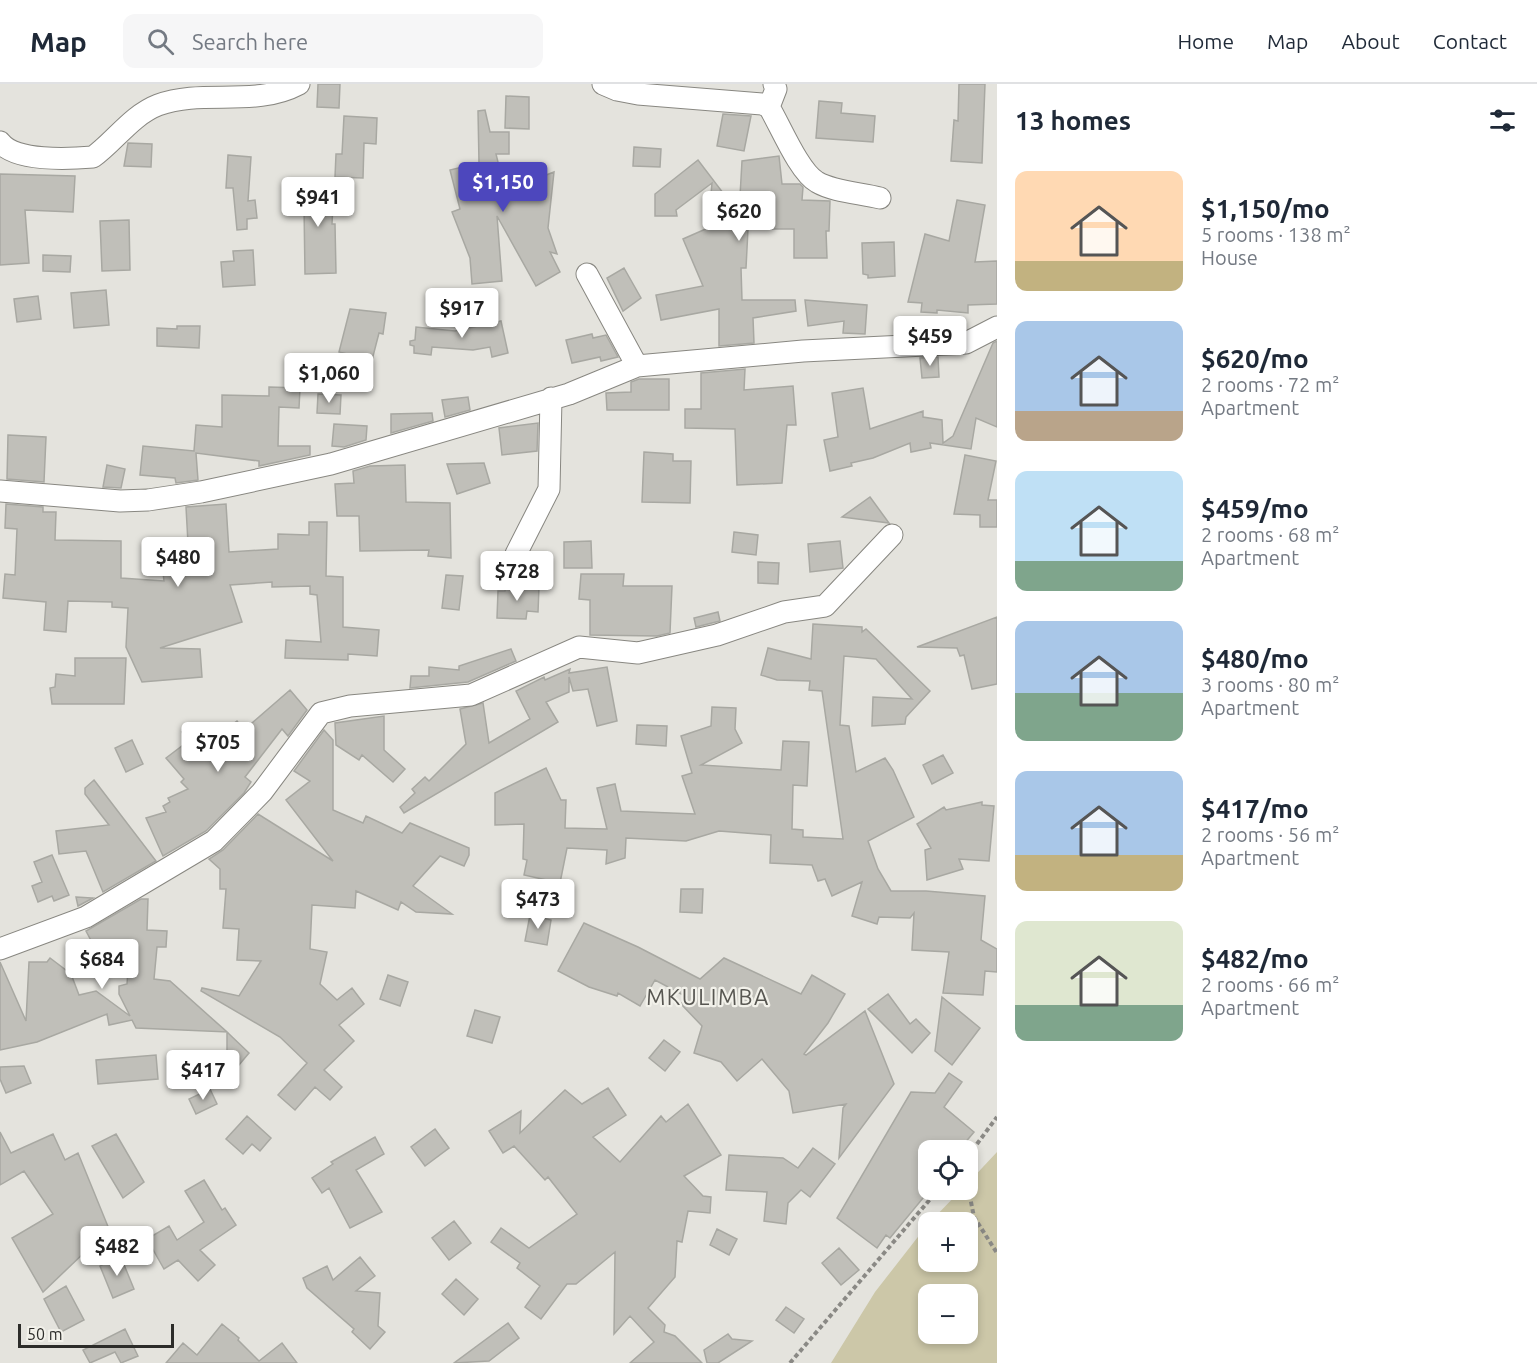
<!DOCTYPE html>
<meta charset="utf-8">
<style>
:root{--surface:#fff;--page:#f6f6f7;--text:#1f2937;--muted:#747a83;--line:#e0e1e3;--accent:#4d47bd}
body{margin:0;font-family:Ubuntu,sans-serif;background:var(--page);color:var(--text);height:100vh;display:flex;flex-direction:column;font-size:22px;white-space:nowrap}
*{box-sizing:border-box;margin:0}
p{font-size:20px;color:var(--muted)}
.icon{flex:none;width:33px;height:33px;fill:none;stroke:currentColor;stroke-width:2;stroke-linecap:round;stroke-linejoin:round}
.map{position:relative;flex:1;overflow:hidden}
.panel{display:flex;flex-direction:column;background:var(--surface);width:540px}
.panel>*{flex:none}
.controls{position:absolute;left:918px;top:1056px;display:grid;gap:12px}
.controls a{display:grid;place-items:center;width:60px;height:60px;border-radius:12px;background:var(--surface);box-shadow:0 3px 9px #0003;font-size:30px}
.scale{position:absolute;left:18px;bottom:15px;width:156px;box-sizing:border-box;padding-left:6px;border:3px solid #2c2c29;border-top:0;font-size:16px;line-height:21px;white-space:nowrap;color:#2c2c29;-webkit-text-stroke:4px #f2f1ea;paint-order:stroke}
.price{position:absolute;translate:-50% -51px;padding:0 14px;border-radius:6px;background:#fff;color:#222;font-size:20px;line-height:39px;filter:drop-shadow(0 2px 3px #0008)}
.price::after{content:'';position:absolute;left:50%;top:36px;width:18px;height:14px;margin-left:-9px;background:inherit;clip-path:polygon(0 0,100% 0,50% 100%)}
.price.on{background:var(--accent);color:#fff}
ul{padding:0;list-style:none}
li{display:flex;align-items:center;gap:18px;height:150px;padding:0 18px}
li span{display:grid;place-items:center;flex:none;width:168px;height:120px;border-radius:12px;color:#555}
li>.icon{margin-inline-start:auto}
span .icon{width:72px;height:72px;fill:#fffc;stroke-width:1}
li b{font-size:26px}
h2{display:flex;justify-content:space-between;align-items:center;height:72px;padding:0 18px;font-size:26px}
header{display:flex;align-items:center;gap:36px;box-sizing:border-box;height:84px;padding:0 30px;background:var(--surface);border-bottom:2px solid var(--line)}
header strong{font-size:28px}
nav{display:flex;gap:33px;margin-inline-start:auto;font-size:21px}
.search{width:420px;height:54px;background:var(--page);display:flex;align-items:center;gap:15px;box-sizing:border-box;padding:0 21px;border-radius:12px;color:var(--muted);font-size:22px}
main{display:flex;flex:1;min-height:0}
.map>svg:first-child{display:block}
.green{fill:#ccc7a8;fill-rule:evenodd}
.building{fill:#c0bfb9;stroke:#a8a8a2;stroke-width:1.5}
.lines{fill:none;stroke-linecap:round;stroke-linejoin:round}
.street-casing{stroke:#888781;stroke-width:23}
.path{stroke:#8a8985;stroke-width:4;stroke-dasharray:4.5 3;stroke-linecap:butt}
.street{stroke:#fff;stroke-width:21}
.labels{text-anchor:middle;stroke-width:4.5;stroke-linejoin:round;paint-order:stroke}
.quarter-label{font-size:22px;letter-spacing:1.5px;fill:#575651;stroke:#f2f1ea}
</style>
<header>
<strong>Map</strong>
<div class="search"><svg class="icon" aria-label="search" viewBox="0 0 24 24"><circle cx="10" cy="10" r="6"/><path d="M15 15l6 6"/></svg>Search here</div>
<nav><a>Home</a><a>Map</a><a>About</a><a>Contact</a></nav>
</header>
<main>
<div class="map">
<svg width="997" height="1279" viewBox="0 0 997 1279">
<rect width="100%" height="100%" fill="#e4e3dd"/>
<!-- green -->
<path class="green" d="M997 1068V1279H831L875 1208 928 1140V1178H968V1138H930L961 1106H968V1099ZM928 1210H968V1250H928Z"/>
<!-- building -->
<path class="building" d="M318 0H340L339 24 317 23Z
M959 0H985L982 79 951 77 954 36 958 37Z
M506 12 529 13V45L505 44Z
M819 17 842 19 841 29 875 32 873 58 816 54Z
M485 26 490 48H509V70H496L505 107 554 88 548 144 557 170 550 168 560 188 536 202 497 132 502 197 472 200 470 174 452 128 460 125 450 86 479 79 478 27Z
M723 30 751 32 744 67 717 62Z
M344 32 377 34 376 60 364 59 363 94 335 93 336 70H342Z
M128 59 152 60 151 83 124 82Z
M634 63 661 65 660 83 633 82Z
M228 71 251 73 248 117 255 116 257 134 247 135V145L237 146 233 104H226Z
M779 72 782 100H800L803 103 802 116 830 117 829 147H826L827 174H794V145H748L746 184H741L742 216H795L796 227 753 234 754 259 719 262V225L661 236 656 211 703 202 683 155 708 144 712 99 676 126 677 132H655V110L698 76 739 130 742 77Z
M0 90 75 92 73 128 25 126 29 179 0 181Z
M299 99 334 101 332 140H335L336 189 305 190 304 123 297 122Z
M957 116 985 121 975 178 997 177V220L968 221V229L937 226V229L921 228 922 219 908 218 925 150 949 157Z
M129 136 130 186 102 187 100 137Z
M894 158 895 192 868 194V191L863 190 862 159Z
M253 166 255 201 223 203 221 178 234 177 233 167Z
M43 171 71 172 70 188 43 187Z
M624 184 641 214 623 227 607 194Z
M106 206 109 241 74 244 71 209Z
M38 212 41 235 17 238 14 215Z
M805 216 867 221 865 250 843 249 844 237 808 242Z
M350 225 386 229 383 250 379 249 372 276 339 268Z
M501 237 508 269 492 273 490 263 473 266 432 263 431 271 414 269V262L410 261V257L415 256 416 243 455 247Z
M177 242H200L199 264 157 262V244L177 245Z
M592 250 593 254 606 251 618 273 601 277 600 273 572 279 566 256Z
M997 257V343L976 334 971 365 930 359 931 364 911 368 910 359 873 374 851 379 852 382 830 387 824 356 838 353 832 309 863 304 870 345 923 327V333L942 336 943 359 953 352 993 259Z
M938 273 939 293 922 294 920 274Z
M745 285 744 306 793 302 796 341H787L782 399 737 401 735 345 685 344V325H701V289Z
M639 295H669V326H607L606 309 631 308V298Z
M269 303 300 304 299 324 279 323 278 362H310V371L259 382V377L196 369 198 396 176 399 175 394 140 391 143 362 194 367 196 341 222 343V311L269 312Z
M318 310 341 311 340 330 317 329Z
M468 313 470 326 445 333 442 316Z
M432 329 433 337 391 349V330Z
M538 339 537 367 502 371 499 344Z
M334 340 367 342 366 356 344 363 332 362Z
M8 351 46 353 44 398 7 395Z
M644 368 673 370V377H691L690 419 642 418Z
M965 371 996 377 988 416H997V443H980V431L954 430Z
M484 379 490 399 457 410 447 380Z
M107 381 125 385 121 404 103 403Z
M405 381 406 418 450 419 451 474 428 472 429 466 360 467 359 432H337L335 400 354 399 353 387 370 382Z
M870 413 889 439 842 433Z
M6 420 43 423V428H56L55 456 121 457V494L164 497 160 463 188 459 186 423 226 420 229 468 278 465V450L309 451V438H327L326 492 343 493V543L379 546 377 572 348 570V576L285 574 286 556 321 558 317 511 310 510V502L272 503V498L230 501 242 538 160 564 200 565 202 593 142 598 126 563 128 524 112 523V518L68 517 66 548 44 546 46 518 3 514 5 490 15 491 17 445 5 444Z
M734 448 758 451 756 471 732 468Z
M591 457 592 484H564V458Z
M840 457 843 484 810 488 808 460Z
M758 478 779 479 778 500 758 499Z
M581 490H624L623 502H672L670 549 657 552 590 551V516L579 515Z
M446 491 463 492 459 526 442 524Z
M506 502 539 503 538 528 527 527 526 535 497 534 498 507H505Z
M718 528 720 537 696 543 694 534Z
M997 533V600L972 605 964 571 960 572 957 564 917 563Z
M813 540 862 543V548L866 545 930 607 906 633 905 640 872 642 873 613 912 615 876 575 844 572 840 641 849 642 856 688 885 674 893 686 914 733 868 757 878 785 891 807H926L985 812 981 856 997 865V888L985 887 983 911 943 909 949 868 912 866 914 829 910 834 879 833 877 840 852 832 862 798 832 812 825 795 818 797 812 781 770 779 771 751 719 747 686 757 626 754 625 774 606 780 607 766 567 764 560 799 524 791 527 776 523 775 524 740 495 741V709L546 684 561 716H566L565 744 607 745 597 704 615 700 621 727 695 730 682 692 692 689 681 652 711 642 712 623 736 624 735 645 742 659 701 681 781 686 783 657 809 658 807 702 793 701 792 745 803 746V753L843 755 822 607 809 606 810 597 777 596 761 591 768 564 811 575Z
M511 565 516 577 468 598 410 604 411 592H429V583L459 586V582Z
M75 574H126L124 620H52L50 604 55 603 56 590 75 592Z
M607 583 617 637 597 642 588 605 573 607 569 593V608L546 618 558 638 404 729 400 723 415 709 412 705 425 693 429 697 466 660 460 625 483 619 489 659 530 635 516 607 544 593 545 596 570 585 569 589Z
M290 606 307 626 288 652 282 645 245 693 251 698 244 709 206 747 163 772 146 734 166 728 163 722 170 718 168 714 188 705 181 698 184 695 166 674 187 658 182 648 220 650 237 637 244 646Z
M384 632V666L405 685 393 698 362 671 359 676 336 661 335 639Z
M637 641 667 642 666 662 636 660Z
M324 646 333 656V726L363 739 366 732 402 749 410 739 469 764V771L464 782 440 772 413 802 452 830 416 828 401 818 398 826 356 807 355 824 312 821 310 865 327 868 320 900 337 916 352 904 364 920 339 941 354 957 324 986 342 1003 330 1016 315 1003 295 1026 278 1011 307 979 280 953 201 907 202 904 239 912 261 877 237 876 239 845 223 844 226 805H220V785L209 775 223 766 258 730 333 777 286 716 310 697 294 687Z
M132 656 143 680 126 688 115 664Z
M943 671 953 689 932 700 923 681Z
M94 696 156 777 103 808 86 767 59 770 56 747 109 741 85 710V704Z
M982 718V721L994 722 989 777 959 775 963 785 927 796 925 766 931 764 917 740 944 723 946 726Z
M52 771 69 811 54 817 52 812 38 818 32 802 42 798 34 778Z
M681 805H703L702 829 680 828Z
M76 813 93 814 78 822Z
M141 815H148L147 846 167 847 166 863H157L154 895 170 897 227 948 136 944 132 936 109 941 107 930 37 958 0 966V878L26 937 29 878H47L50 874 71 890 79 911 96 907 130 932 119 910V902L127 900 129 873 105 856 94 862 86 847Z
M530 831 551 836 547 861 525 857Z
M584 839 638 863 700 895 724 874 801 910 812 891 845 910 828 939 804 970 806 971 865 927 894 1000 839 1074 843 1024 846 1020 793 1029 789 1007 762 975 737 997 721 978 694 969 702 942 681 920 687 913 655 896 640 922 618 909 617 912 589 903 558 887Z
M388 891 408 898 400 922 380 915Z
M888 910 910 940 916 935 930 949 912 969 868 925Z
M942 913 980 944 952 981 935 967Z
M475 926 500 933 492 959 467 952Z
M227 948 249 969 239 981 227 970Z
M664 956 680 968 665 987 649 974Z
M156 971 158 995 98 1000 96 976Z
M24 982 31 999 6 1009 0 995V983Z
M949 989 962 998 944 1023 974 1048 959 1066H928V1108L890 1154 886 1151 877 1164 837 1134 911 1008 935 1009Z
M608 1004 626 1031 593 1053 620 1078 661 1032 666 1038 688 1020 721 1071 684 1092 703 1112 711 1113 710 1129 688 1127 682 1158 677 1157 675 1193 648 1224 665 1241 664 1248 675 1252 702 1279H630L654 1258 630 1232 614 1250 615 1168 576 1200H567L541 1235 525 1223 540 1202 517 1184 520 1179 491 1158 501 1144 529 1164 577 1130 548 1093 545 1096 514 1062 503 1069 489 1047 521 1027 520 1049 565 1006 582 1020Z
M210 1005 217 1020 196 1030 189 1015Z
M247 1032 271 1054 260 1067 252 1060 243 1070 226 1055Z
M435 1045 449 1064 425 1082 411 1063Z
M0 1048 11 1069 53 1050 65 1076 78 1069 109 1145 43 1208 12 1154 53 1130 24 1087 0 1101Z
M116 1050 144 1098 123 1114 92 1062Z
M375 1053 384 1070 356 1086 382 1128 350 1144 329 1104 322 1109 312 1094 333 1080 331 1078Z
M813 1064 835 1080 810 1113 801 1106 788 1119 786 1140 764 1137 767 1108 726 1106 729 1071 783 1074 798 1084Z
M204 1096 222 1126 225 1124 236 1141 200 1166 215 1181 198 1197 178 1176 164 1185 147 1155 169 1142 177 1156 204 1138 185 1107Z
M454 1137 471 1159 449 1176 432 1154Z
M717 1145 737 1155 729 1171 710 1161Z
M839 1164 859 1186 841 1201 822 1179Z
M120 1171 134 1205 113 1214 100 1182Z
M360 1173 375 1192 356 1207 380 1209 378 1242 385 1248 370 1265 352 1248 354 1245 307 1204 303 1194 327 1182 333 1196Z
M456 1195 478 1215 464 1231 442 1210Z
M66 1202 84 1236 61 1248 44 1215Z
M786 1223 804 1235 794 1249 776 1236Z
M508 1239 519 1254 489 1277 454 1279Z
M222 1240 239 1254 238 1256 259 1277 282 1259 297 1279H166L183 1259 197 1271Z
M125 1245 138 1272 121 1279 115 1268 90 1279 83 1266Z
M728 1250 732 1255 752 1257 718 1279H707L704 1266Z"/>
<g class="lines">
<!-- street casing -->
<g class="street-casing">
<path id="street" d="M603 0 617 6 638 10 762 20 769 23 776 5 774 0
M769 23C780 41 799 88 817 98 834 108 861 109 880 114
M0 58C15 78 69 75 93 73 114 58 132 31 158 21 204 4 254 24 299 0
M587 190 637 282
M0 407 120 417 148 416 201 408 331 380 569 310 637 282 803 267 966 259 997 243
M516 470 549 405 551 314
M0 865 86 833 214 757 262 708 321 629 350 622 471 611 579 563 638 569 717 551 784 528 825 522 892 451"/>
</g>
<!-- path -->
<path class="path" d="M968 1072 997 1033
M968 1103 974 1133 997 1169
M790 1279 938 1106"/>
<!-- street -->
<use href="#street" class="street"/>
</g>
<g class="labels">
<!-- quarter labels -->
<g class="quarter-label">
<text x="708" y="921">MKULIMBA</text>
</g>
</g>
</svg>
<div class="controls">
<a><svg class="icon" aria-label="locate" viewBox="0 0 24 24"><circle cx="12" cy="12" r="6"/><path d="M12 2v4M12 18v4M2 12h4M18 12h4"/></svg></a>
<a>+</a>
<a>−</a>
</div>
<div class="scale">50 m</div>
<b class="price on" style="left:503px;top:129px">$1,150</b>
<b class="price" style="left:318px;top:144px">$941</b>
<b class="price" style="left:739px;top:158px">$620</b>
<b class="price" style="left:462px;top:255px">$917</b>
<b class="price" style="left:930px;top:283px">$459</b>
<b class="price" style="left:329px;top:320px">$1,060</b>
<b class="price" style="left:178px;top:504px">$480</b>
<b class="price" style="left:517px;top:518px">$728</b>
<b class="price" style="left:218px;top:689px">$705</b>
<b class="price" style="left:538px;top:846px">$473</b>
<b class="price" style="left:102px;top:906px">$684</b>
<b class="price" style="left:203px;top:1017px">$417</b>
<b class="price" style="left:117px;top:1193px">$482</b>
</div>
<section class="panel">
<h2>13 homes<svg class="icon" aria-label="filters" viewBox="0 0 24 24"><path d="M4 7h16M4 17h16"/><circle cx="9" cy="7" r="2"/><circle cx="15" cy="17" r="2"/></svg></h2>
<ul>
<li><span style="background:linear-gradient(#ffd9b3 75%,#c2b280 0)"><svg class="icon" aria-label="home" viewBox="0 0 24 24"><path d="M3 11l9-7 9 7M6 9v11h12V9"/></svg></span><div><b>$1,150/mo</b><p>5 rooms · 138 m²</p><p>House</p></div></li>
<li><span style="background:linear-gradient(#a9c7e8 75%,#b9a48a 0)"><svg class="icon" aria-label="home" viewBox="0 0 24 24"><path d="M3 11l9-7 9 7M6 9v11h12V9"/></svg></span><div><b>$620/mo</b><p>2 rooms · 72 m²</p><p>Apartment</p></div></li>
<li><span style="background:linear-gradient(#bfe0f5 75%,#7fa58c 0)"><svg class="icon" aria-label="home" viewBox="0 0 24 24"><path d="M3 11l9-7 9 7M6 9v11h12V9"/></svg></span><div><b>$459/mo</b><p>2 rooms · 68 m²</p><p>Apartment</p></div></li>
<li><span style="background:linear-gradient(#a9c7e8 60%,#7fa58c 0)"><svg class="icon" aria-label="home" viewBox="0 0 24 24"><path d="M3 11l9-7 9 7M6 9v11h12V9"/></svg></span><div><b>$480/mo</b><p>3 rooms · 80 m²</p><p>Apartment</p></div></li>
<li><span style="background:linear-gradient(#a9c7e8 70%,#c2b280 0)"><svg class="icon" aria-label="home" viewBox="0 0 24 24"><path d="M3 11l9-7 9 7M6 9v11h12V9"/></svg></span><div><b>$417/mo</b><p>2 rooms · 56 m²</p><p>Apartment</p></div></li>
<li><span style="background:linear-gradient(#dfe7d0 70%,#7fa58c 0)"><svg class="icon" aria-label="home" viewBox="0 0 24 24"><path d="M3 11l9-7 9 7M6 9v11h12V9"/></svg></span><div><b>$482/mo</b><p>2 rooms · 66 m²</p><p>Apartment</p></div></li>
</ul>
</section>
</main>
